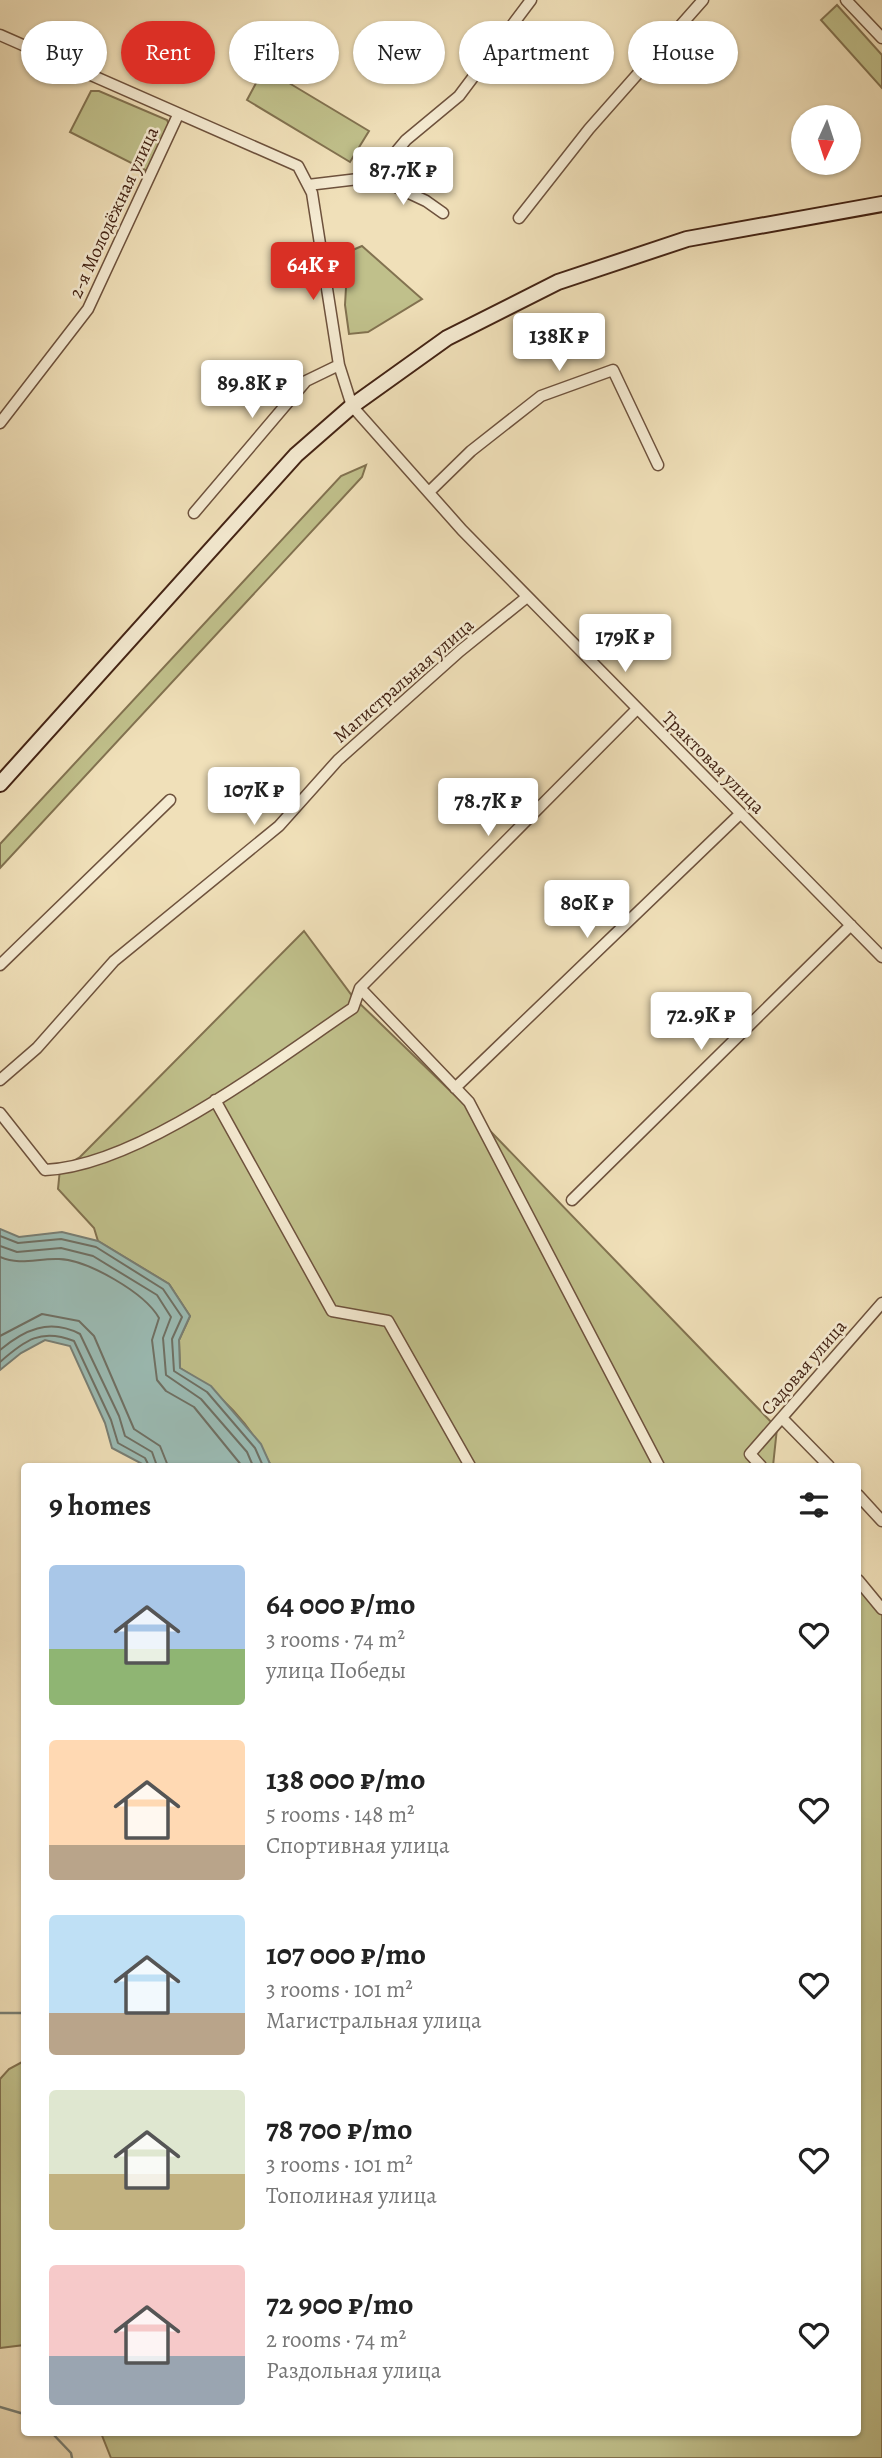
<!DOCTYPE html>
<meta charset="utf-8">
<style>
:root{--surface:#fff;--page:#f2f2f2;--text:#222;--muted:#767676;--accent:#d93025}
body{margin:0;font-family:Alegreya,serif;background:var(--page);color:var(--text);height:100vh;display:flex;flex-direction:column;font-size:26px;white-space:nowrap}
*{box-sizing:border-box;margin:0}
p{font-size:23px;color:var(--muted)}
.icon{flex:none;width:38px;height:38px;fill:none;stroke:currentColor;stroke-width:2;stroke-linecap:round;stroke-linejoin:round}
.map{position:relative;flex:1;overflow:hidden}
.details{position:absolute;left:21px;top:1463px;width:840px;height:973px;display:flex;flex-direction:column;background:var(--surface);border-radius:7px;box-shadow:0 2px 5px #0004}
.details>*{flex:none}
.banner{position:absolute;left:21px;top:21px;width:840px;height:63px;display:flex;gap:14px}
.needle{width:46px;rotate:183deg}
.buttons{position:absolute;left:791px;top:105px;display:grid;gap:14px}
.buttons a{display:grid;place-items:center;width:70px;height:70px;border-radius:50%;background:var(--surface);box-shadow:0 2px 5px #0004;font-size:35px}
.price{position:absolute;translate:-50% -60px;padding:0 16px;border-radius:7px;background:#fff;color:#222;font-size:23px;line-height:46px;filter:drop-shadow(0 2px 4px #0008)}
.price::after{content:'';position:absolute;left:50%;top:42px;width:21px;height:16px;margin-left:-10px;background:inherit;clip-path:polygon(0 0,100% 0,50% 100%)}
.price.on{background:var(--accent);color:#fff}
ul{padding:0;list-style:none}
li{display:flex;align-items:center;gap:21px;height:175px;padding:0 28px}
li span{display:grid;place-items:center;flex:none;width:196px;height:140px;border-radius:7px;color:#555}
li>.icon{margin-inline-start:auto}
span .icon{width:84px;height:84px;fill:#fffc;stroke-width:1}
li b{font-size:30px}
h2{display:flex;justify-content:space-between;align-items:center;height:84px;padding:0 28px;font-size:30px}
.pill{padding:0 24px;border-radius:32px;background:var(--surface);box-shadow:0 2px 5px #0004;font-size:24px;line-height:63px}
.pill.on{background:var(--accent);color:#fff}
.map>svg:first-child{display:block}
.green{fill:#c0c08b;stroke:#827250;stroke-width:2}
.water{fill:#9bbcb5;stroke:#787f75;stroke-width:2}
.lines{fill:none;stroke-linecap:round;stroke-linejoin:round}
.shore{stroke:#6f7064;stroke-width:2}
.stream{stroke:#787f75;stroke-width:2.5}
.street-casing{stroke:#6e523d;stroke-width:13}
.secondary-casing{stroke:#432314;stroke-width:18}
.street{stroke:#f5ebd2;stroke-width:10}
.secondary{stroke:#f5ebd2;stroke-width:14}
.labels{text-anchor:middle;stroke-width:5;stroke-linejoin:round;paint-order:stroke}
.street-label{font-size:19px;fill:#432314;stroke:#f5ebd2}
</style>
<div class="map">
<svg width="882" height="2458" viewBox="0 0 882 2458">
<rect width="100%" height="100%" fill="#f0e0b9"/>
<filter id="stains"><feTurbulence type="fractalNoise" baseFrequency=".00286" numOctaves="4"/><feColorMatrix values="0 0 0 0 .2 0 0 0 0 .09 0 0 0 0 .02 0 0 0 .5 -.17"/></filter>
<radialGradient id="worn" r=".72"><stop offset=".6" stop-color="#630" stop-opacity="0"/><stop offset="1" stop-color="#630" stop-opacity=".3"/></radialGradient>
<!-- green -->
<path class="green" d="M837 5 882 55V88L821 20Z
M264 68 369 131 350 162 247 100Z
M91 91H99L167 120 169 125 147 171 70 132Z
M362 246 422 299 368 332 349 334 345 305 348 252Z
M366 465 362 477 0 868V844L341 476Z
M304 931 353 997 469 1109 777 1428 773 1466H271C252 1425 219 1391 180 1368L179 1340 190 1316 169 1284 98 1241 94 1228 58 1189 60 1169 80 1157Z
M858 1574 882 1602V2458H111L101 2433 858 2432Z
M24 2061V2345L0 2348V2079L9 2069Z"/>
<!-- water -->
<path class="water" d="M0 1229 19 1237 62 1232 98 1241 169 1284 190 1316 179 1340 180 1368 211 1386 261 1444 271 1466H146L112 1448 105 1423 70 1346 45 1340 21 1353 0 1370Z"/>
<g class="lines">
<!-- shore -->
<path class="shore" d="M0 1236 18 1243 61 1239 96 1247 163 1289 182 1317 172 1339 174 1371 207 1392 255 1448 263 1466
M0 1246 17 1252 61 1248 93 1256 157 1295 171 1317 163 1338 166 1375 201 1399 247 1452 253 1466
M0 1257C21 1266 37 1258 59 1259 88 1260 145 1293 159 1318L152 1340 157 1380 166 1391 194 1407 242 1466
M0 1336 42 1314 79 1321 94 1336 134 1429 160 1446 168 1466
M0 1350C24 1330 49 1318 80 1334L119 1416 125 1436 152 1452 157 1466
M0 1362C25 1340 41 1328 74 1341L111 1420 118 1443 145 1458 149 1466"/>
<!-- stream -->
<path class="stream" d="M0 2013H24
M0 2407 24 2414
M51 2432 71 2453 72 2458"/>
<!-- street casing -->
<g class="street-casing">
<path id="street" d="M846 0 882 38
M0 35 298 166 312 193 339 365 352 406 462 530 882 957
M375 177 426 201 443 213
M308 185 375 177 406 140 459 96 531 0
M519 218 589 129 703 0
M0 423 88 309 178 115
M429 492 471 451 541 396 613 370 658 465
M194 513 306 381 339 365
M0 965 170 800
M360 988 469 1102 659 1466
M0 1080 37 1048 114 961 279 826 338 760 460 651 527 597
M455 1088 740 814
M215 1100 332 1311 388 1321 470 1466
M0 1113 45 1170C139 1166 274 1061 353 1008L360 988 637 709
M572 1200 851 925
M782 1418 829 1466
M761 1466 750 1454 882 1303
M858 1495 882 1521
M858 1580 882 1609"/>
</g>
<!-- secondary casing -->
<g class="secondary-casing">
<path id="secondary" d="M0 784 296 455 352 406 447 338 558 282 687 239 882 204"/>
</g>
<!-- street -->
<use href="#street" class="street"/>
<!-- secondary -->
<use href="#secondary" class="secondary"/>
</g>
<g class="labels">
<!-- street labels -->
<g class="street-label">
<text transform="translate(113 212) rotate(-65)" y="7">2-я Молодёжная улица</text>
<text transform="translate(403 680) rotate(-41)" y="7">Магистральная улица</text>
<text transform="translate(714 762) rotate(45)" y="7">Трактовая улица</text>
<text transform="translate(803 1367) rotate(-49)" y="7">Садовая улица</text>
</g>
</g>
<rect width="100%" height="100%" filter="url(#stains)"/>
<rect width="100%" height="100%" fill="url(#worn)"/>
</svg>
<div class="buttons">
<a><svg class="needle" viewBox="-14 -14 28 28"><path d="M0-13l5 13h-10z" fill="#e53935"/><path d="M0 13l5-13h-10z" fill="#767676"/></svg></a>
</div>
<b class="price" style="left:403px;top:207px">87.7K ₽</b>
<b class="price on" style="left:313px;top:302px">64K ₽</b>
<b class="price" style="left:559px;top:373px">138K ₽</b>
<b class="price" style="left:252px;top:420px">89.8K ₽</b>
<b class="price" style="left:625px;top:674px">179K ₽</b>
<b class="price" style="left:254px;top:827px">107K ₽</b>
<b class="price" style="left:488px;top:838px">78.7K ₽</b>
<b class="price" style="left:587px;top:940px">80K ₽</b>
<b class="price" style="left:701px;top:1052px">72.9K ₽</b>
<div class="banner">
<a class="pill">Buy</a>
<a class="pill on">Rent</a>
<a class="pill">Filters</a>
<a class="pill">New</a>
<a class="pill">Apartment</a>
<a class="pill">House</a>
</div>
<section class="details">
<h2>9 homes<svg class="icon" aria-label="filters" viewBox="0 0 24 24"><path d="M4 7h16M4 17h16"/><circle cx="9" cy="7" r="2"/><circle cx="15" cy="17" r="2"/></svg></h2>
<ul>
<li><span style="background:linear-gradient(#a9c7e8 60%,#8fb573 0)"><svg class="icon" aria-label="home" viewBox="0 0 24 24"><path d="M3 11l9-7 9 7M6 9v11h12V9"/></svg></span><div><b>64 000 ₽/mo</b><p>3 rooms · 74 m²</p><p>улица Победы</p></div><svg class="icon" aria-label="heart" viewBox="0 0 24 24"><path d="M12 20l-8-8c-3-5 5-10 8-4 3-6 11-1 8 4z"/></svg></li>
<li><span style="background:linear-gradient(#ffd9b3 75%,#b9a48a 0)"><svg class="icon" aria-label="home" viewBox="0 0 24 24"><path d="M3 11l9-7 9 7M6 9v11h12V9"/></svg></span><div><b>138 000 ₽/mo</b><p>5 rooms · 148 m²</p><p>Спортивная улица</p></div><svg class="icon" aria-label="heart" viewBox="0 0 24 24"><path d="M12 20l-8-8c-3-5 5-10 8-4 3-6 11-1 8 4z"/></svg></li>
<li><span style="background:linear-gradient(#bfe0f5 70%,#b9a48a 0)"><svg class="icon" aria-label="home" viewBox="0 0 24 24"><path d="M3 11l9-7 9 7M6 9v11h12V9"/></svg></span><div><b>107 000 ₽/mo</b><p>3 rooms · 101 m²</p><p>Магистральная улица</p></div><svg class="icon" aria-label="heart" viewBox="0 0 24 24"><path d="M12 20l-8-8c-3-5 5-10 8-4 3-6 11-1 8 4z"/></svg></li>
<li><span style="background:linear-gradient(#dfe7d0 60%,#c2b280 0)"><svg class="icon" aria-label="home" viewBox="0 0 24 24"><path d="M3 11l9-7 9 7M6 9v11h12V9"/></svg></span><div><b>78 700 ₽/mo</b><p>3 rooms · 101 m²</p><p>Тополиная улица</p></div><svg class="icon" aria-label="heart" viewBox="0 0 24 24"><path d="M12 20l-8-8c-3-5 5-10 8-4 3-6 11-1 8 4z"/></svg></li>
<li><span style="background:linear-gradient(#f6c9c9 65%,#9aa5b1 0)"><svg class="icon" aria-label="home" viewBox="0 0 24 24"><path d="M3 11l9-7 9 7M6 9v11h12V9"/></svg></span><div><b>72 900 ₽/mo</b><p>2 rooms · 74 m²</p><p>Раздольная улица</p></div><svg class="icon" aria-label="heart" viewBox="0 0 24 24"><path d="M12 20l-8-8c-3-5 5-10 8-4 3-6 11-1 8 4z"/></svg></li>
</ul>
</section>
</div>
